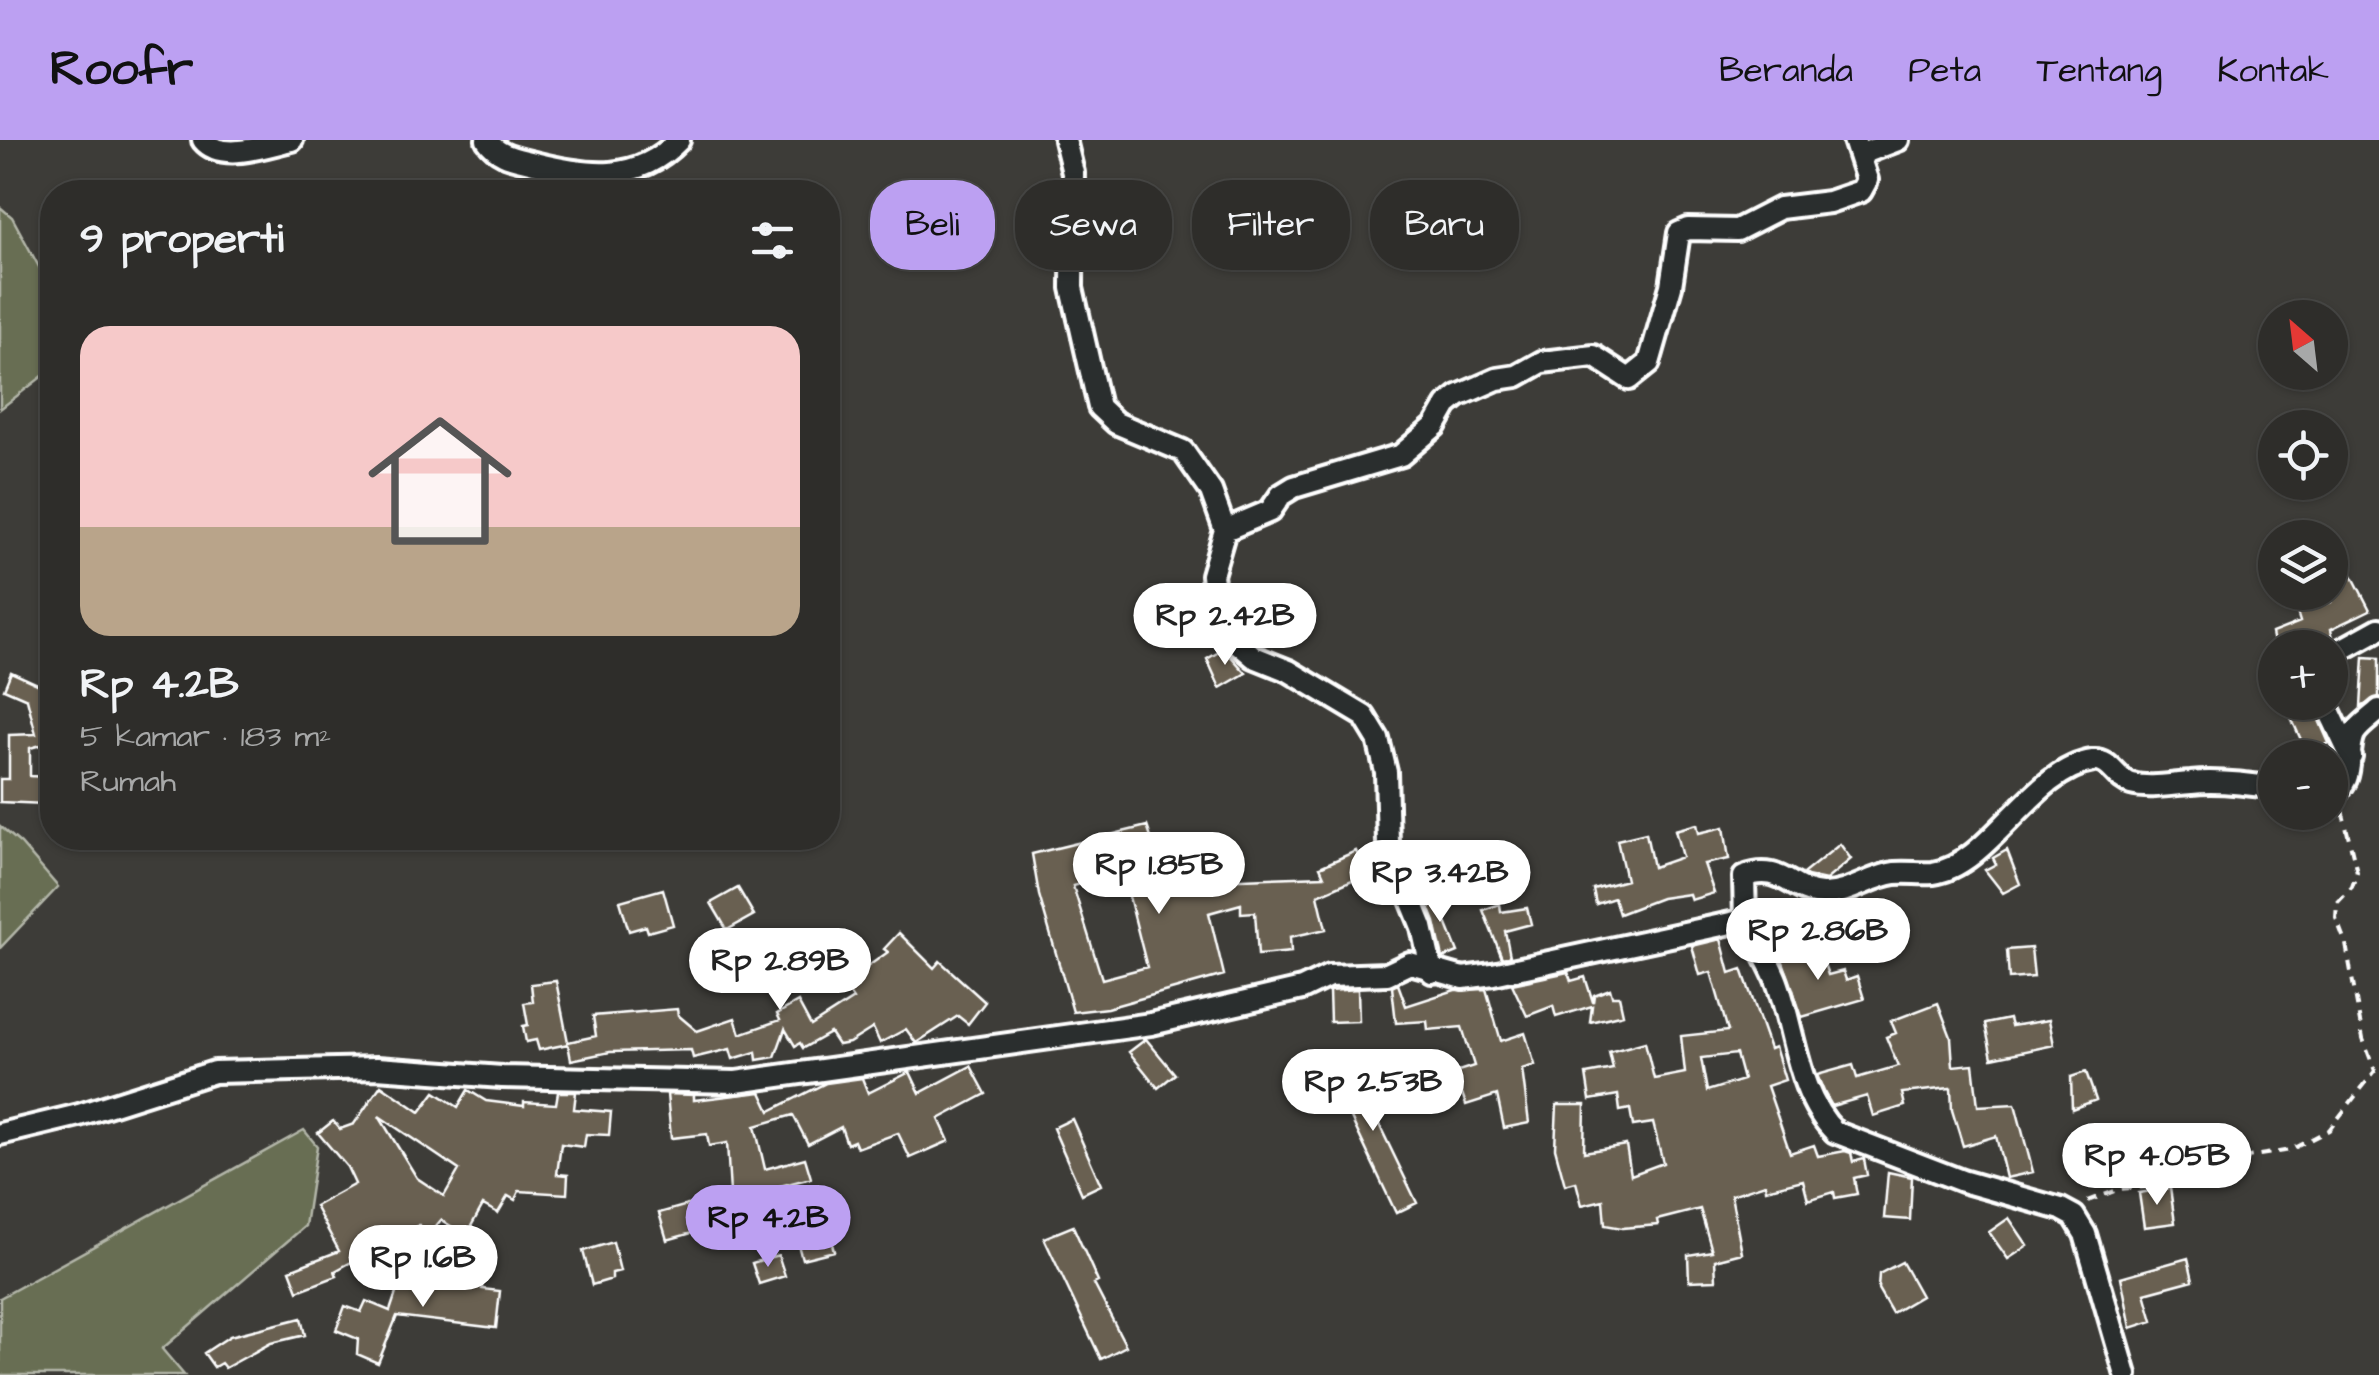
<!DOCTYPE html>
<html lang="id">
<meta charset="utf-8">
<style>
:root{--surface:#2e2d2a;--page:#363532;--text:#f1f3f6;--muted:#a7a8a8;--line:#494947;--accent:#bca0f2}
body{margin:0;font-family:"Architects Daughter",sans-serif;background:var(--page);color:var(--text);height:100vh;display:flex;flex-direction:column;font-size:38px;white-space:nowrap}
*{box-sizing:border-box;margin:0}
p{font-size:32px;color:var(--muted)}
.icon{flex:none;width:55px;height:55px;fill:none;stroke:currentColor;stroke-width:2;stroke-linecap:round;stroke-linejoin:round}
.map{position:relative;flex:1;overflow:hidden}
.side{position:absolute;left:40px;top:40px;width:800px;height:670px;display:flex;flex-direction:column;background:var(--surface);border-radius:40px;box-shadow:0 2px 8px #0004,0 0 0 2px var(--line)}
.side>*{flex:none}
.banner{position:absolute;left:870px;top:40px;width:950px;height:90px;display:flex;gap:20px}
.needle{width:65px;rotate:332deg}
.buttons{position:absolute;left:2258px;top:160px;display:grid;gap:20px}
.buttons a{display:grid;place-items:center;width:90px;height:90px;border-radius:50%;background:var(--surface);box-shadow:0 2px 8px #0004,0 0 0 2px var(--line);font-size:50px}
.price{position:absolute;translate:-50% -85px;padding:0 22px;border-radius:35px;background:#fff;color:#222;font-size:32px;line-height:65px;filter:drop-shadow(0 2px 5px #0008)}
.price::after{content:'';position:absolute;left:50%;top:60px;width:30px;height:22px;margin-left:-15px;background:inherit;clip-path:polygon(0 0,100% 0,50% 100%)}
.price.current{background:var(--accent);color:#111}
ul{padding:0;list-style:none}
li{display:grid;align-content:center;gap:20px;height:530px;padding:0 40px}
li+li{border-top:2px solid var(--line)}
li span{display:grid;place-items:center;height:310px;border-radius:30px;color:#555}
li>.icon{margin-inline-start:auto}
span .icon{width:180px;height:180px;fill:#fffc;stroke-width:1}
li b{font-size:42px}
h2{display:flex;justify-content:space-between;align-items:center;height:120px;padding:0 40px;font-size:42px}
.chip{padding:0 35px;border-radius:40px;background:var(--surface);box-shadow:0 2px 8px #0004,0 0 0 2px var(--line);font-size:35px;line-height:90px}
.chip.current{background:var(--accent);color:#111}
header{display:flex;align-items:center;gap:60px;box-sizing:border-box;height:140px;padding:0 50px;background:var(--accent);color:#111}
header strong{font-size:48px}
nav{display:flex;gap:55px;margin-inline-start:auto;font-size:35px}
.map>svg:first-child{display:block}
.green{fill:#676e53;stroke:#b3b6a9;stroke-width:2.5}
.building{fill:#696051;stroke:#fff;stroke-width:2.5;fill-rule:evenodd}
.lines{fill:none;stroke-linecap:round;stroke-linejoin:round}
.minor-casing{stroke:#fff;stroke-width:28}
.path{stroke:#fff;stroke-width:4;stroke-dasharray:10 8;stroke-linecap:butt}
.minor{stroke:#2a2d2e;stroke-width:20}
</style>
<header>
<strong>Roofr</strong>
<nav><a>Beranda</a><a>Peta</a><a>Tentang</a><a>Kontak</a></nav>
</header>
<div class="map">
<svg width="2379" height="1235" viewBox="0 0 2379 1235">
<rect width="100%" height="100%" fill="#3d3c38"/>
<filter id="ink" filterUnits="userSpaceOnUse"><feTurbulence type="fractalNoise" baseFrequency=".01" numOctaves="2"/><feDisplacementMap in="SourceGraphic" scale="20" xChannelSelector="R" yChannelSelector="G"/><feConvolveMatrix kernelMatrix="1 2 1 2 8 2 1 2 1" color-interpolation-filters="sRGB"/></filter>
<g filter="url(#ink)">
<!-- green -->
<path class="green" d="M0 67 12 77 52 151V229L0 269Z
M0 686 21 704 58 747 0 808Z
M304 990 317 1006 305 1086 162 1209 184 1235H0V1158Z"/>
<!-- building -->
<path class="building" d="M2351 433 2370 470 2331 489 2333 498 2330 500 2307 508H2275L2272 493 2300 482 2297 472 2331 462 2330 444Z
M1224 509 1246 533 1220 548 1207 519Z
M2364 517 2379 518V557L2361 567Z
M11 532 44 547 52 580V602L30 608V636L46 637 45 664 0 662V639H9V595L36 594 27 559 4 549Z
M2284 562H2311L2329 603 2307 613Z
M1697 684 1699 693 1724 687 1729 719 1704 724 1714 753 1691 760 1689 754 1661 758 1619 774 1614 758 1596 764 1593 749 1626 740 1617 700 1646 693 1653 727 1682 717 1675 690Z
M1147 686 1167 746 1212 734 1214 740 1324 736 1320 727 1356 711 1366 734 1318 755 1326 789 1290 797 1291 812 1258 815 1255 772 1241 773V764L1209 773 1224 835 1107 868 1073 872 1039 755 1032 714ZM1123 733 1147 827 1102 839 1073 746Z
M1840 704 1851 719 1826 740 1807 736 1804 733Z
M2007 710 2020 744 2003 753 1985 730 1996 724 1993 718Z
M1411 721 1436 768 1440 767 1458 812 1443 818 1435 782Z
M738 748 754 775 727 790 711 763Z
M663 749 673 785 648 792 646 786 629 791 620 761Z
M1500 764 1501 772 1527 768 1531 784 1505 791 1510 816 1502 818 1483 770Z
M899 793 934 828 940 821 985 862 968 884 958 876 916 903 906 889 880 903 873 888 849 903 838 905 830 893 803 908 800 903 795 906 785 889 775 917 757 920 756 912 733 919 730 909 693 918 691 910 610 912 571 920 568 904 539 910 536 900 526 902 523 886 528 885 524 863 533 862 531 844 556 841 568 902 596 896 593 876 677 869 678 875 697 891 735 878 740 894 780 880 777 874 798 862 811 886 853 859 826 817 844 806 860 832 888 812 884 809Z
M1721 799 1730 833 1742 829 1770 909 1775 907 1785 940 1767 946 1790 1013 1814 1005 1818 1016 1845 1011 1851 1013 1853 1022 1864 1019 1867 1035 1854 1038 1857 1054 1835 1058 1834 1052 1808 1060 1803 1040 1766 1049 1765 1044 1731 1055 1742 1113 1715 1120 1716 1140 1689 1141 1688 1115 1712 1111 1700 1069 1657 1080 1658 1085 1622 1088 1605 1085 1603 1060 1582 1065 1576 1042 1565 1045 1555 1008 1557 965H1585L1584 1012 1626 1005 1631 1035 1663 1023 1653 983 1633 986 1630 969 1620 971 1618 955 1590 960 1586 934 1613 929 1609 912 1645 902 1654 939 1685 933 1681 896 1728 891 1711 832 1700 835 1692 806ZM1736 914 1743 940 1707 951 1701 918Z
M1817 804 1828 835 1843 831 1846 840 1857 836 1864 859 1802 877 1781 816Z
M2031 808 2034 837 2009 839 2007 810Z
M1568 832 1571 841 1585 837 1593 862 1594 855 1610 849 1612 856H1619L1623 874 1590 882 1592 866 1556 877 1553 866 1527 876 1512 844Z
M1398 844 1406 866 1455 850 1486 849 1501 901 1525 893 1535 925 1522 929 1529 983 1504 988 1497 955 1466 965 1455 932 1474 926 1462 887 1428 890 1427 881 1396 883 1392 847Z
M1358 849 1359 881 1330 882 1329 851Z
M1938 863 1951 897 1953 926 1973 924 1978 966 2015 964 2033 1032 2006 1038 1996 996 1963 1006 1952 970 1951 948 1902 953 1905 966 1873 976 1867 956 1832 966 1825 954 1817 935 1853 925 1857 938 1898 926 1886 897 1896 893 1891 881Z
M2009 879 2011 886 2049 880 2054 905 1992 918 1985 884Z
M1146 899 1175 934 1158 948 1129 912Z
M1368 921 1376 940 1363 951 1417 1063 1396 1073 1332 938Z
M971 926 986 954 939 979 949 1001 910 1018 898 993 857 1008 854 1001 847 1004 841 987 808 1004 793 975 755 986 765 1029 805 1018 811 1038 768 1049 769 1065 723 1067 728 1083 667 1100 659 1073 730 1053 727 1003 709 1006 707 994 671 998 667 954 694 955V960L761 952 770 971 826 943 862 938 868 953 910 932 920 953Z
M2086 932 2096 960 2072 969 2071 937Z
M381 945 420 972 435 952 458 967 468 950 486 961 524 966V962L556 964 558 952H576L574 969 611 972 609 995 586 994 584 1007 561 1004 557 1034 568 1035 567 1054 519 1051 515 1060 508 1056 498 1073 483 1065 466 1095 441 1080 430 1093 419 1085 335 1131 337 1136 298 1151 290 1130 339 1111 315 1066 355 1044 347 1027 318 993 333 981 340 989 354 984ZM379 976 459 1030 444 1056 417 1038Z
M1072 979 1101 1045 1082 1054 1053 988Z
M1888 1032 1912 1037 1910 1080 1884 1078Z
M2170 1048 2175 1083 2144 1087 2139 1053Z
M824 1074 834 1111 802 1119 792 1083Z
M2009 1078 2028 1106 2008 1119 1989 1092Z
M1073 1086 1098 1142 1094 1144 1126 1206 1101 1219 1044 1098Z
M613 1102 620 1131 612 1133V1139L592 1145 583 1111Z
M778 1115 785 1136 759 1144 752 1123Z
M2188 1118 2193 1140 2145 1153 2153 1181 2131 1188 2121 1137Z
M1902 1122 1921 1156 1892 1173 1878 1149 1879 1134Z
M460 1126 484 1129 482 1149 500 1151 496 1188 397 1176 378 1223 357 1214 358 1199 336 1190 345 1166 361 1172 366 1161 390 1171 401 1138 446 1147 459 1138Z
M301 1178 305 1195 271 1203 225 1228 221 1223 214 1227 204 1213 230 1196Z"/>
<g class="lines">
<!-- minor casing -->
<g class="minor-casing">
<path id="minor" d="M203 0C222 23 267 5 292 0
M487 0C499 17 515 18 534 23 587 36 637 44 679 0
M1065 0 1073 33 1072 148 1099 267 1116 283 1183 311 1211 351 1225 390 1212 435 1215 459 1233 499 1254 517 1289 531 1364 576 1378 599 1386 632 1388 703 1422 787 1432 832
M1859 15 1898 0
M1225 390 1270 371 1281 355 1294 347 1401 315 1435 286 1447 265 1458 256 1497 239 1517 236 1542 222 1594 216 1629 239 1649 223 1671 146 1679 93 1688 89 1737 90 1780 68 1829 62 1861 51 1867 40 1854 0
M2330 516 2379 489
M2325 562 2351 617
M2330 653C2357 644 2345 614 2354 594 2359 585 2372 577 2379 570
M1745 780C1755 800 1769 821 1777 842 1795 891 1797 955 1835 992L1962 1041 2061 1069 2074 1076 2085 1094 2126 1235
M0 994 79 975 214 932 377 928 502 937 736 942 1151 884 1302 849 1329 836 1387 834 1410 823 1463 838 1493 834 1745 780 1744 737C1782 722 1791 753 1822 754 1848 755 1871 736 1895 733 1908 732 1921 734 1933 733 1989 726 2033 629 2093 621 2111 619 2116 640 2131 644 2150 649 2172 644 2191 643 2218 640 2249 644 2275 648"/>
</g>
<!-- path -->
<path class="path" d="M2088 1061 2120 1049 2187 1044 2242 1018 2290 1010 2329 990 2375 931 2363 899 2346 804 2336 778 2337 763 2352 747 2357 732 2342 670"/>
<!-- minor -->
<use href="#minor" class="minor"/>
</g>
</g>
</svg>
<div class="buttons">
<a><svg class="needle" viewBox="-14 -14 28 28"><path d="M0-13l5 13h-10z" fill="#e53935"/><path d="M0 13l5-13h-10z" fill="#a7a8a8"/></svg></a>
<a><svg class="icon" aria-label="locate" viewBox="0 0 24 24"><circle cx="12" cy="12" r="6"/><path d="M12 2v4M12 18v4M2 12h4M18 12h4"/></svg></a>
<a><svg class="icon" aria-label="layers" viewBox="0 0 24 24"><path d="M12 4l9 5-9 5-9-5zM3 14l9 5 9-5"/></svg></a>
<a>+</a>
<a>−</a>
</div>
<b class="price" style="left:1225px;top:528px">Rp 2.42B</b>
<b class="price" style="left:1159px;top:777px">Rp 1.85B</b>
<b class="price" style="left:1440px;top:785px">Rp 3.42B</b>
<b class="price" style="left:1818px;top:843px">Rp 2.86B</b>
<b class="price" style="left:780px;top:873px">Rp 2.89B</b>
<b class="price" style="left:1373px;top:994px">Rp 2.53B</b>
<b class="price" style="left:2157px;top:1068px">Rp 4.05B</b>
<b class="price current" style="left:768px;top:1130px">Rp 4.2B</b>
<b class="price" style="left:423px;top:1170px">Rp 1.6B</b>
<div class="banner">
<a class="chip current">Beli</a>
<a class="chip">Sewa</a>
<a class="chip">Filter</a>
<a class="chip">Baru</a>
</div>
<section class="side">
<h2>9 properti<svg class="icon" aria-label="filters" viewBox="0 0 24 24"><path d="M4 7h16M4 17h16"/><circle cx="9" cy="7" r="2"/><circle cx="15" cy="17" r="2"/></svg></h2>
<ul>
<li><span style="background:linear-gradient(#f6c9c9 65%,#b9a48a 0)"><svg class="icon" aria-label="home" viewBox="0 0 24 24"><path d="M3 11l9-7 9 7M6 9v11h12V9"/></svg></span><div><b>Rp 4.2B</b><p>5 kamar · 183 m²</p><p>Rumah</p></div></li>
</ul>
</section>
</div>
